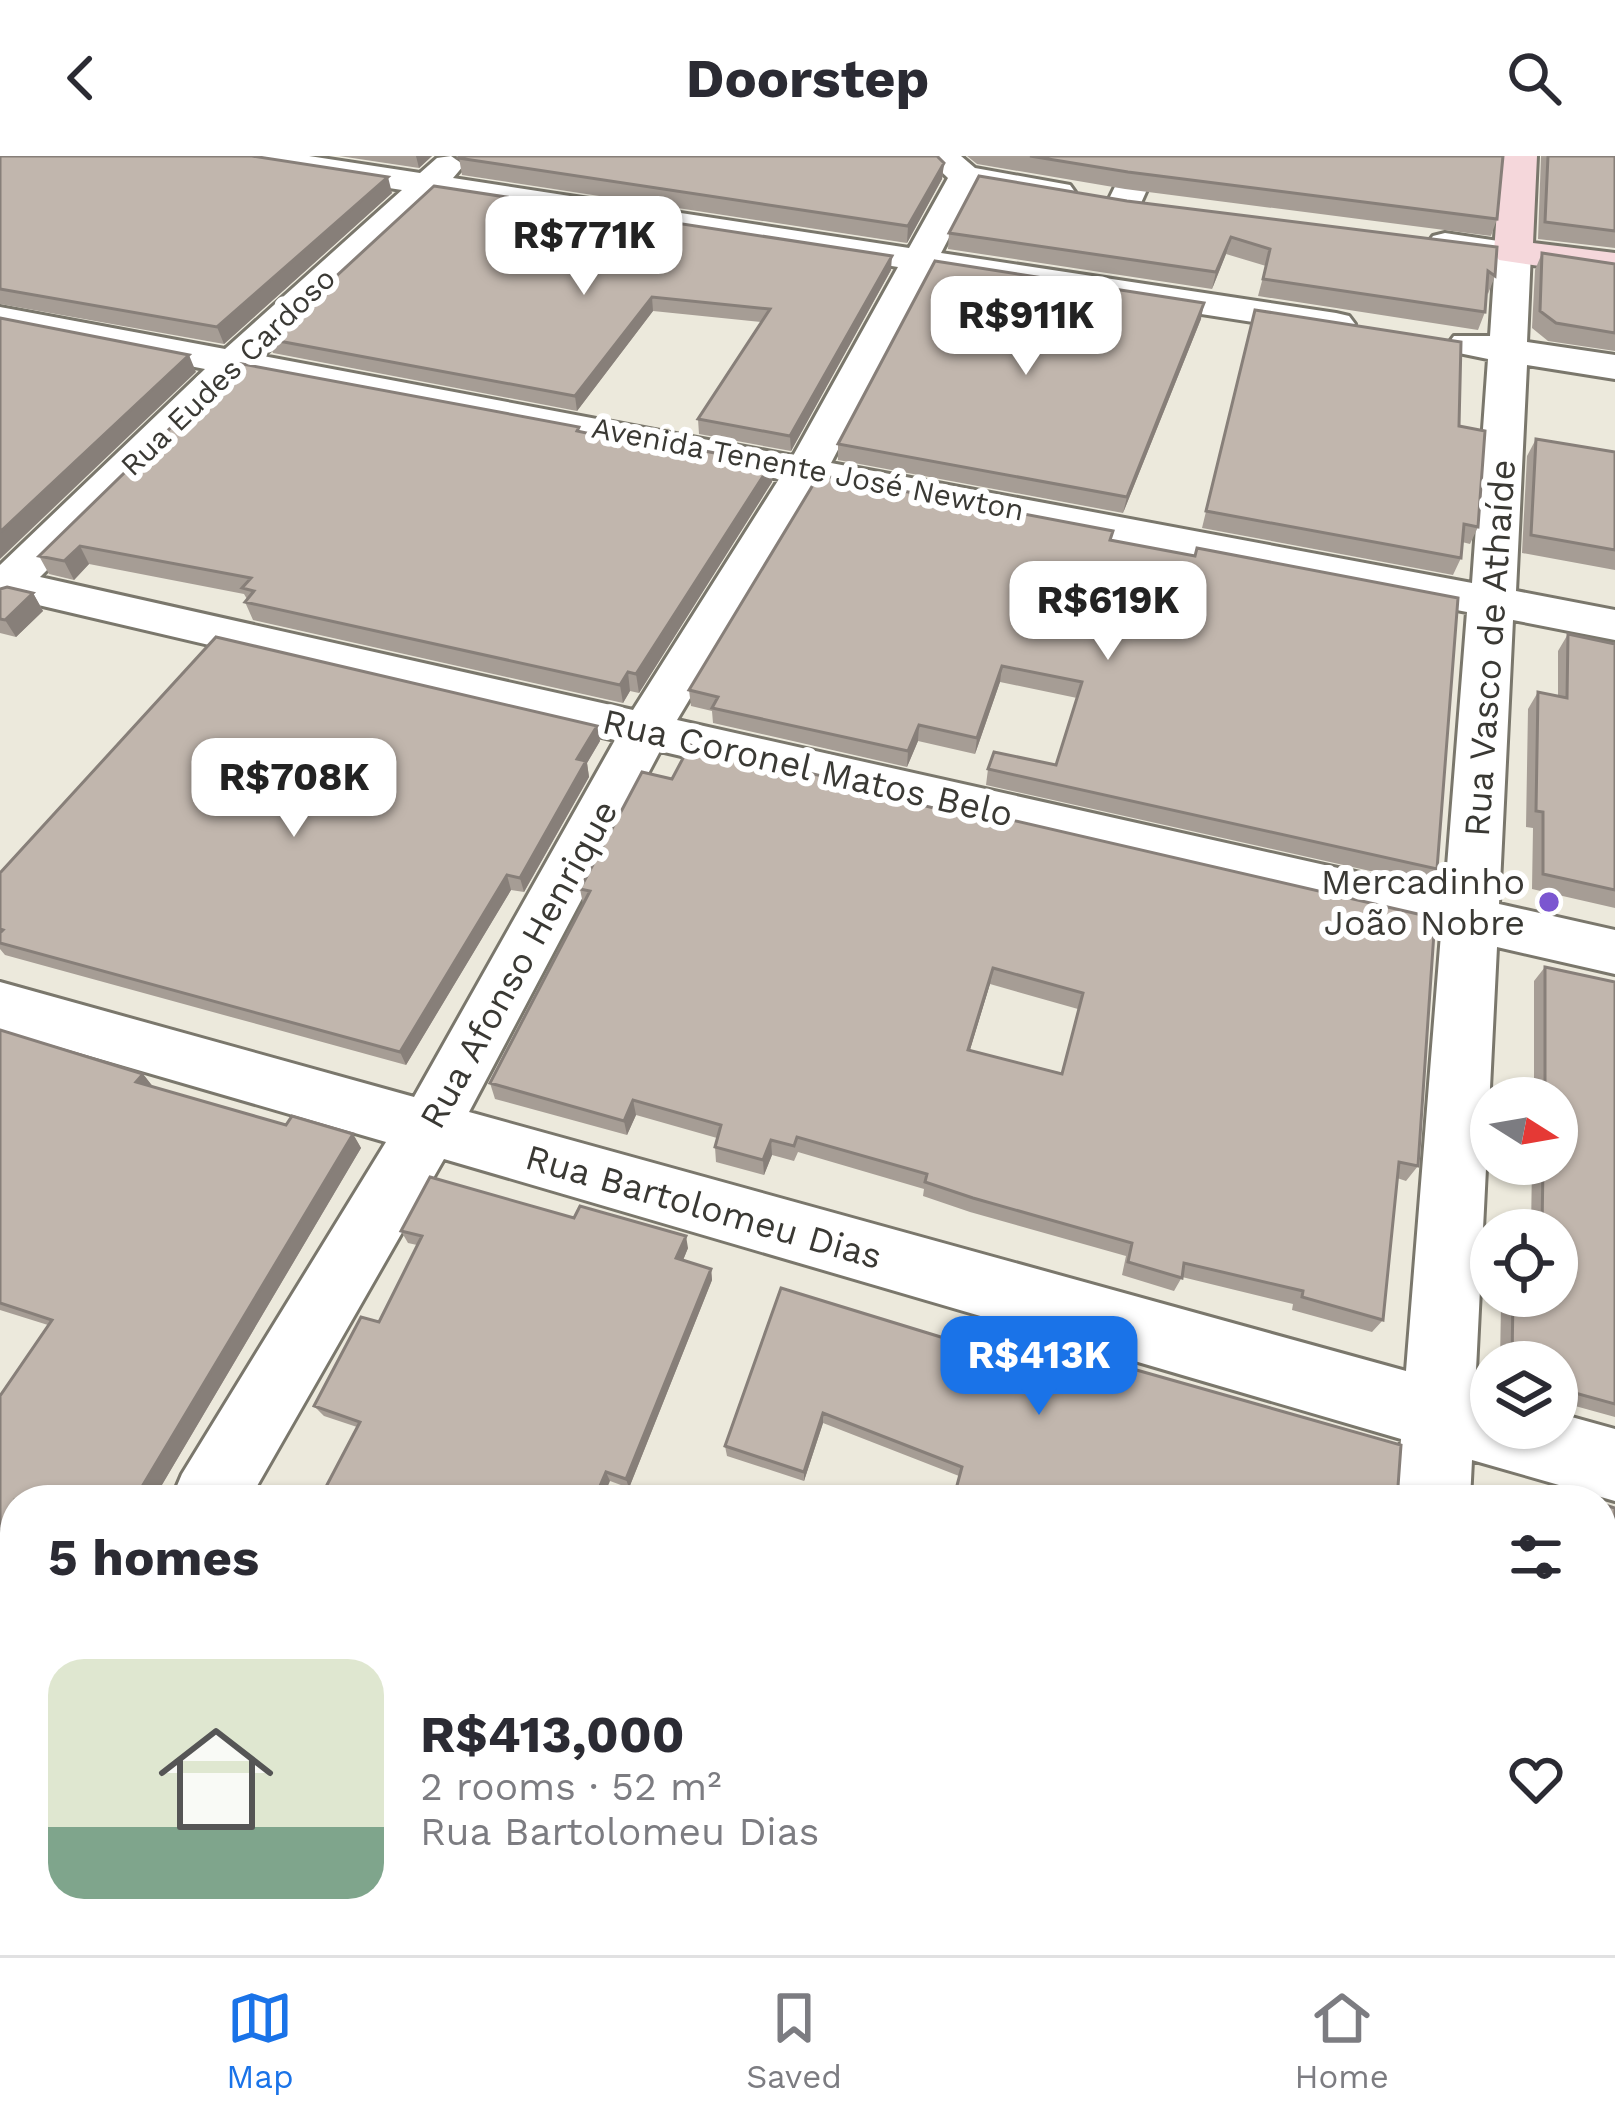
<!DOCTYPE html>
<meta charset="utf-8">
<style>
:root{--surface:#fff;--page:#f2f2f3;--text:#2b2b33;--muted:#7c7c81;--line:#e1e1e2;--accent:#1a73e8}
body{margin:0;font-family:"Work Sans",sans-serif;background:var(--page);color:var(--text);height:100vh;display:flex;flex-direction:column;font-size:45px;white-space:nowrap}
*{box-sizing:border-box;margin:0}
p{font-size:39px;color:var(--muted)}
.icon{flex:none;width:66px;height:66px;fill:none;stroke:currentColor;stroke-width:2;stroke-linecap:round;stroke-linejoin:round}
.map{position:relative;flex:1;overflow:hidden}
.drawer{position:absolute;left:0px;top:1329px;width:1617px;height:471px;display:flex;flex-direction:column;background:var(--surface);border-radius:48px 48px 0 0;box-shadow:0 3px 9px #0004}
.drawer>*{flex:none}
.needle{width:78px;rotate:101deg}
.buttons{position:absolute;left:1470px;top:921px;display:grid;gap:24px}
.buttons a{display:grid;place-items:center;width:108px;height:108px;border-radius:50%;background:var(--surface);box-shadow:0 3px 9px #0004;font-size:60px}
.price{position:absolute;translate:-50% -102px;padding:0 27px;border-radius:24px;background:#fff;color:#222;font-size:39px;line-height:78px;filter:drop-shadow(0 3px 6px #0008)}
.price::after{content:'';position:absolute;left:50%;top:72px;width:36px;height:27px;margin-left:-18px;background:inherit;clip-path:polygon(0 0,100% 0,50% 100%)}
.price.active{background:var(--accent);color:#fff}
ul{padding:0;list-style:none}
li{display:flex;align-items:center;gap:36px;height:300px;padding:0 48px}
li+li{border-top:3px solid var(--line)}
li span{display:grid;place-items:center;flex:none;width:336px;height:240px;border-radius:36px;color:#555}
li>.icon{margin-inline-start:auto}
span .icon{width:144px;height:144px;fill:#fffc;stroke-width:1}
li b{font-size:51px}
h2{display:flex;justify-content:space-between;align-items:center;height:144px;padding:0 48px;font-size:51px}
header{display:flex;justify-content:space-between;align-items:center;height:156px;padding:0 48px;background:var(--surface);font-size:54px;font-weight:700}
.dock{display:flex;justify-content:space-around;align-items:center;height:168px;border-top:3px solid var(--line);background:var(--surface);font-size:33px;color:var(--muted)}
.dock a{display:grid;justify-items:center;gap:6px}
.dock .active{color:var(--accent)}
.map>svg:first-child{display:block}
.lines{fill:none;stroke-linecap:round;stroke-linejoin:round}
.street-casing{stroke:#7a776c;stroke-width:6}
.secondary-casing{stroke:#7a776c;stroke-width:6}
.street{fill:#fff;fill-rule:evenodd}
.secondary{fill:#f5d7db;fill-rule:evenodd}
.wall{fill:#a69d95;fill-rule:evenodd}
.shaded-wall{fill:#877f79}
.building{fill:#c1b6ad;stroke:#877f79;stroke-width:3;fill-rule:evenodd}
.poi-dot{fill:#7b56d0;stroke:#fff;stroke-width:4.5}
.labels{text-anchor:middle;stroke-width:12;stroke-linejoin:round;paint-order:stroke}
.far-street-label{font-size:30px;fill:#3a3934;stroke:#fff}
.street-label{font-size:36px;fill:#3a3934;stroke:#fff}
.poi-label{font-size:36px;fill:#3a3934;stroke:#fff;text-anchor:end}
</style>
<header><svg class="icon" aria-label="back" viewBox="0 0 24 24"><path d="M15 5l-7 7 7 7"/></svg>Doorstep<svg class="icon" aria-label="search" viewBox="0 0 24 24"><circle cx="10" cy="10" r="6"/><path d="M15 15l6 6"/></svg></header>
<div class="map">
<svg width="1615" height="1799" viewBox="0 0 1615 1799">
<rect width="100%" height="100%" fill="#ece9dc"/>
<g class="lines">
<!-- street casing -->
<g class="street-casing">
<path id="street" d="M230 0H309L420 17 437 2 451 0 464 9 453 22 909 92 948 22 925 0H961L975 12 1070 29 1075 36 1070 43 1058 46 975 32 941 97 1336 157 1349 160 1355 168 1349 176 1336 179 931 116 831 307 1472 427 1488 203 1454 196 1448 188 1454 180H1490L1495 104 1433 94 1428 87 1433 80 1445 77 1525 89 1531 96 1527 186 1615 199V223L1527 209 1516 435 1615 454V484L1513 464 1499 748 1615 774V818L1497 791 1475 1234 1491 1238V1272H1557V1257L1615 1273V1345L1472 1304 1470 1344H1396L1401 1283 444 1003 249 1344H171L182 1318 386 986 0 874V826L414 941 615 584 17 444 0 449V409L205 213 0 173V151L225 193 402 34 246 10ZM435 39 898 111 793 300 263 200ZM242 220 779 323 633 554 40 421ZM817 330 1467 456 1445 736 677 564ZM660 595 1441 778 1406 1215 469 956Z
M1130 0H1162L1141 47 1124 57 1107 47Z
M0 1531 15 1537V1620L0 1613Z
M15 1632V1737L0 1743V1638Z
M438 1785H552L558 1799H444Z
M1368 1785H1456V1799H1368Z"/>
</g>
<!-- secondary casing -->
<g class="secondary-casing">
<path id="secondary" d="M1501 0H1537L1533 87 1615 97V121L1499 104 1494 96Z"/>
</g>
<!-- street -->
<use href="#street" class="street"/>
<!-- secondary -->
<use href="#secondary" class="secondary"/>
</g>
<!-- wall -->
<path class="wall" d="M0 0 392 37 224 188 0 148Z
M339 0H432L419 12Z
M457 0H937L944 7 942 23 907 87 462 19 459 2Z
M967 0H1503L1497 63 1491 80 1125 33 977 8Z
M1541 0H1615V92L1538 83Z
M1127 45 1497 91 1495 120 1488 138 1487 136 1485 156 1478 174 1258 140 1266 110 1226 98 1212 133 948 93 949 77Z
M1542 97 1615 107V195L1548 185 1532 172 1535 114Z
M891 114 791 295 699 278 698 263 761 166 653 155 577 255 273 197 268 183Z
M1255 154 1459 270 1478 371 1470 388 1462 386 1461 402 1453 419 1202 372Z
M1201 163 1123 357 838 304V288Z
M580 275 670 295 771 308 772 326 639 537 630 535 623 547 253 464 245 446 247 443 244 438 89 408 74 424 49 418 39 400Z
M1536 283 1615 296V414L1522 397 1527 300Z
M1111 384 1437 713 1428 728 986 629 988 613 1056 609 1077 542 1000 526 975 598 918 585 907 611 713 567 712 555 691 550 689 534Z
M0 433 33 437 43 455 16 481 0 477Z
M1568 478 1615 488V752L1532 733 1533 672 1526 671 1528 553 1538 536 1558 540V495Z
M597 570 600 585 587 607 589 621 524 736 511 734 406 909 5 799 0 793V717Z
M672 623 890 642 1418 1010 1406 1025 1397 1022 1383 1164 1372 1176 1292 1154 1293 1148 1182 1121 1174 1135 1122 1119 1126 1100 970 1056 923 1040 924 1033 798 996 794 1005 772 999 764 1019 716 1006 715 991 717 982 636 959 627 979 495 943 490 927 583 748 580 733ZM990 828 1078 853 1062 917 970 894Z
M1545 811 1615 826V1261L1557 1245V1206H1500L1501 1149 1511 1140 1530 1143V1140H1557V1074H1531L1532 1008H1557V942H1516L1521 937 1534 940V825Z
M0 874 143 918 153 931 286 969 353 978 361 992 153 1344H15L48 1169 0 1154Z
M574 1062 688 1092 683 1104 711 1113 712 1124 629 1332 610 1325 357 1271 324 1260 314 1250 379 1166 417 1089 408 1087 401 1075Z
M781 1132 1397 1344 959 1320 823 1267 804 1325 727 1300 725 1290Z
M1538 1334 1569 1344H1523Z
M1512 1785H1602L1615 1799H1490V1790L1512 1792Z"/>
<!-- shaded-wall -->
<path class="shaded-wall" d="M416 0H432L419 12Z
M944 7 942 23 907 87 908 70Z
M388 21 392 37 224 188 217 171Z
M1231 81 1226 98 1212 133 1216 116Z
M892 100 891 114 791 295 790 280Z
M652 141 653 155 577 255 575 240Z
M1204 147 1201 163 1123 357 1127 341Z
M189 199 196 216 0 403V376Z
M771 308 772 326 639 537 636 518Z
M80 390 89 408 74 424 64 405Z
M33 437 43 455 16 481 5 464Z
M1002 510 1000 526 975 598 977 582Z
M628 516 630 535 623 547 620 529Z
M919 569 918 585 907 611 908 595Z
M597 570 600 585 587 607 589 621 524 736 520 722 577 603Z
M507 719 511 734 406 909 400 896Z
M993 812 990 828 965 910 968 894Z
M143 918 154 932 136 926Z
M633 944 636 959 627 979 624 965Z
M353 978 361 992 153 1344H134Z
M771 984 772 999 764 1019 763 1004Z
M686 1080 688 1092 679 1114 676 1102Z
M711 1113 712 1124 629 1332 626 1323Z
M823 1257V1267L804 1325V1316Z
M606 1316 610 1325 602 1344H594Z
M270 1785H279L312 1799H303Z"/>
<!-- building -->
<path class="building" d="M0 0H252L388 21 217 171 0 133Z
M460 0H937L944 7 908 70 458 2Z
M1030 0H1503L1497 63 1128 16Z
M1548 0H1615V75L1545 66Z
M979 20 1127 45 1497 91 1495 120 1488 115 1485 156 1263 123 1270 93 1231 81 1216 116 949 77Z
M434 30 892 100 790 280 698 263 770 153 652 141 575 240 268 183Z
M1542 97 1615 108V177L1556 167 1540 155Z
M935 105 1204 147 1127 341 838 288Z
M1255 154 1461 186 1459 270 1485 275 1478 371 1464 368 1461 402 1206 355Z
M0 162 189 199 0 376Z
M237 207 579 271 577 275 670 295 674 289 771 308 636 518 628 516 620 529 245 446 254 435 242 432 251 422 80 390 64 405 39 400Z
M1536 283 1615 296V394L1531 379Z
M819 319 1113 375 1110 384 1195 400 1197 392 1458 442 1437 713 988 613 994 596 1056 609 1082 526 1002 510 977 582 919 569 908 595 712 552 718 541 689 534Z
M7 431 33 437 5 464 0 463V433Z
M1568 478 1615 488V734L1543 718V656L1536 655 1538 536 1567 542Z
M216 481 597 570 577 603 586 605 520 722 507 719 400 896 0 787V777L3 774 0 773V717Z
M690 589 890 636 888 641 971 661 973 655 1435 762 1418 1010 1399 1006 1383 1164 1302 1141 1303 1135 1184 1107 1182 1122 1128 1106 1132 1087 973 1042 925 1026 927 1018 797 981 794 990 771 984 763 1004 715 991 721 969 633 944 624 965 490 927 590 735 580 733 642 616 672 623ZM993 812 1083 837 1062 918 968 894Z
M1545 811 1615 826V1248L1557 1232V1206H1512L1513 1140 1542 1146V1140H1557V1074H1542L1543 1008H1557V942H1545Z
M0 874 143 918 136 926 286 969 292 960 353 978 134 1344H15V1504L0 1498V1240L52 1164 0 1147Z
M1521 937 1542 942H1521Z
M430 1021 574 1062 580 1050 686 1080 676 1102 711 1113 626 1323 606 1316 594 1344H319L360 1266 314 1250 361 1161 379 1166 422 1080 401 1075Z
M781 1132 993 1197 999 1175 1401 1289 1397 1344H953L962 1311 823 1257 804 1316 725 1290Z
M1538 1334 1569 1344H1538Z
M1602 1348 1615 1352V1799H1509L1510 1791 1532 1799V1785H1602Z
M103 1785H270L303 1799H96Z
M728 1785H1355L1354 1799H760Z"/>
<!-- markers -->
<circle class="poi-dot" cx="1549" cy="746" r="12"/>
<g class="labels">
<!-- far-street labels -->
<g class="far-street-label">
<text transform="translate(228 216) rotate(-44)" y="10">Rua Eudes Cardoso</text>
<text transform="translate(808 313) rotate(11)" y="10">Avenida Tenente José Newton</text>
</g>
<!-- street labels -->
<g class="street-label">
<text transform="translate(1489 492) rotate(-86)" y="13">Rua Vasco de Athaíde</text>
<text transform="translate(808 611) rotate(13)" y="13">Rua Coronel Matos Belo</text>
<text transform="translate(518 808) rotate(-61)" y="13">Rua Afonso Henrique</text>
<text transform="translate(704 1050) rotate(16)" y="13">Rua Bartolomeu Dias</text>
</g>
<!-- poi labels -->
<g class="poi-label">
<text x="1525" y="738">Mercadinho<tspan x="1525" dy="41">João Nobre</tspan></text>
</g>
</g>
</svg>
<div class="buttons">
<a><svg class="needle" viewBox="-14 -14 28 28"><path d="M0-13l5 13h-10z" fill="#e53935"/><path d="M0 13l5-13h-10z" fill="#7c7c81"/></svg></a>
<a><svg class="icon" aria-label="locate" viewBox="0 0 24 24"><circle cx="12" cy="12" r="6"/><path d="M12 2v4M12 18v4M2 12h4M18 12h4"/></svg></a>
<a><svg class="icon" aria-label="layers" viewBox="0 0 24 24"><path d="M12 4l9 5-9 5-9-5zM3 14l9 5 9-5"/></svg></a>
</div>
<b class="price" style="left:584px;top:142px">R$771K</b>
<b class="price" style="left:1026px;top:222px">R$911K</b>
<b class="price" style="left:1108px;top:507px">R$619K</b>
<b class="price" style="left:294px;top:684px">R$708K</b>
<b class="price active" style="left:1039px;top:1262px">R$413K</b>
<section class="drawer">
<h2>5 homes<svg class="icon" aria-label="filters" viewBox="0 0 24 24"><path d="M4 7h16M4 17h16"/><circle cx="9" cy="7" r="2"/><circle cx="15" cy="17" r="2"/></svg></h2>
<ul>
<li><span style="background:linear-gradient(#dfe7d0 70%,#7fa58c 0)"><svg class="icon" aria-label="home" viewBox="0 0 24 24"><path d="M3 11l9-7 9 7M6 9v11h12V9"/></svg></span><div><b>R$413,000</b><p>2 rooms · 52 m²</p><p>Rua Bartolomeu Dias</p></div><svg class="icon" aria-label="heart" viewBox="0 0 24 24"><path d="M12 20l-8-8c-3-5 5-10 8-4 3-6 11-1 8 4z"/></svg></li>
</ul>
</section>
</div>
<nav class="dock">
<a class="active"><svg class="icon" aria-label="map" viewBox="0 0 24 24"><path d="M3 6l6-2 6 2 6-2v14l-6 2-6-2-6 2zM9 4v14M15 6v14"/></svg>Map</a>
<a><svg class="icon" aria-label="saved" viewBox="0 0 24 24"><path d="M7 4h10v16l-5-4-5 4z"/></svg>Saved</a>
<a><svg class="icon" aria-label="home" viewBox="0 0 24 24"><path d="M3 11l9-7 9 7M6 9v11h12V9"/></svg>Home</a>
</nav>
